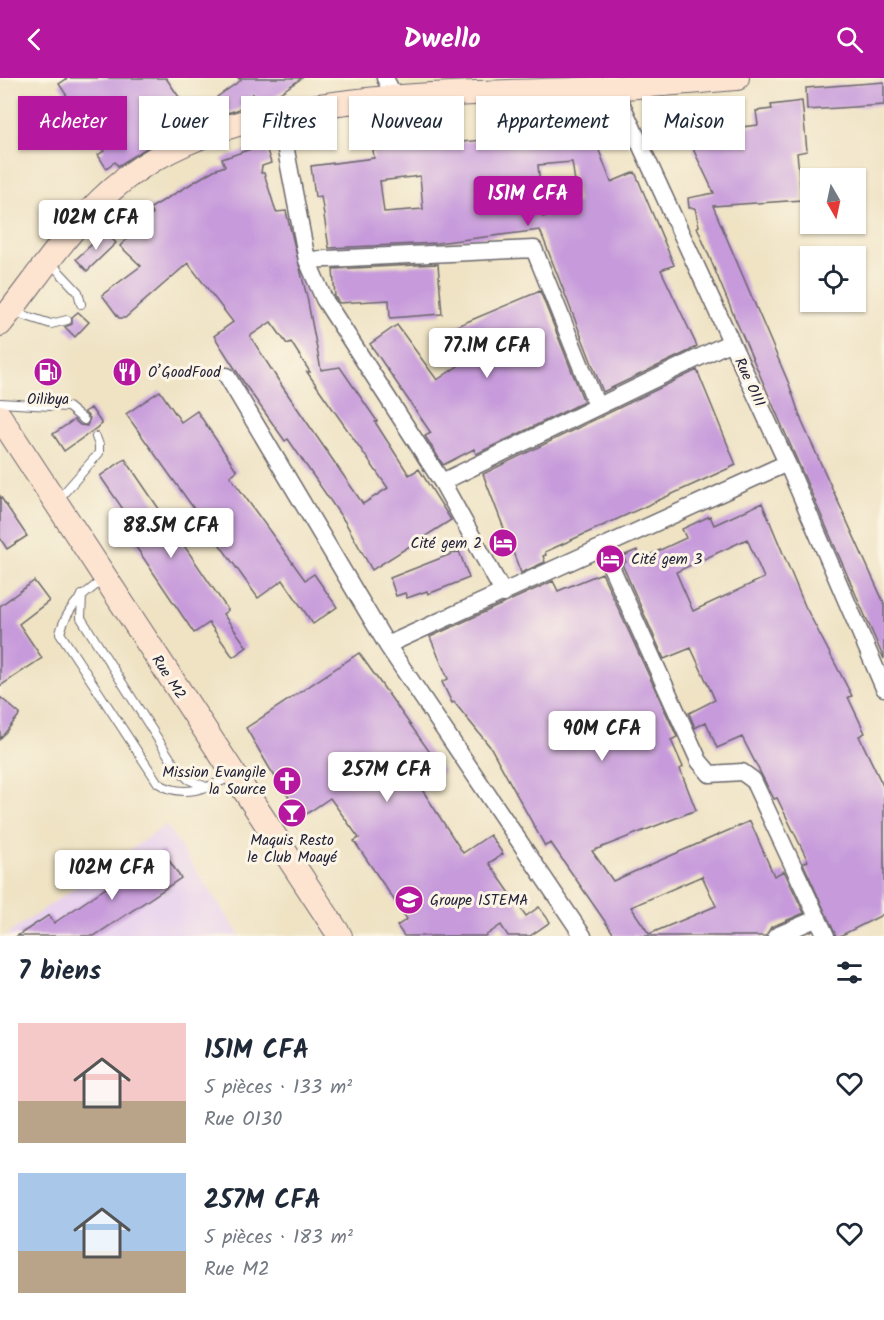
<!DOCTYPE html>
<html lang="fr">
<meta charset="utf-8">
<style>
:root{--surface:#fff;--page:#f2f2f3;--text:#1f2937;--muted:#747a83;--accent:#b5179e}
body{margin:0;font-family:Kalam,sans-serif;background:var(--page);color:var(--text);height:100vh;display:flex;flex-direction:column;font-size:22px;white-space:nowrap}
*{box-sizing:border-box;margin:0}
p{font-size:20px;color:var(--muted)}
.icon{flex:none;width:33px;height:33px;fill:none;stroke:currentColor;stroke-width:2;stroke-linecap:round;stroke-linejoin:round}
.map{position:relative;height:858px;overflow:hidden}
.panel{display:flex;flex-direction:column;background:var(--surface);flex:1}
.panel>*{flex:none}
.banner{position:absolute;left:18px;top:18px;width:849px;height:54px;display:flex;gap:12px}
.needle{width:39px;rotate:171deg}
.controls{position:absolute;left:800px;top:90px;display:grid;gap:12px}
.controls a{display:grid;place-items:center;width:66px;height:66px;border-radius:0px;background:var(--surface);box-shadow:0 2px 4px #0004;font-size:30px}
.price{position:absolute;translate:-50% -51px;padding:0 14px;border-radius:6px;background:#fff;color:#222;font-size:20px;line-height:39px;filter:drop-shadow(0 2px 3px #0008)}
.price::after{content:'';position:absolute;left:50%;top:36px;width:18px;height:14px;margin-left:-9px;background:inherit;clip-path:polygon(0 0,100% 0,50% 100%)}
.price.selected{background:var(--accent);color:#fff}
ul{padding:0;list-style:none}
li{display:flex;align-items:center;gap:18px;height:150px;padding:0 18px}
li span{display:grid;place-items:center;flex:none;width:168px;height:120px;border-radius:0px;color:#555}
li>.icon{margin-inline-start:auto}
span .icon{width:72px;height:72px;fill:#fffc;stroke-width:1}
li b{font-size:26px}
h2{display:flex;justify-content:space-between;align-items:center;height:72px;padding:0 18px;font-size:26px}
.chip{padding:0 21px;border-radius:0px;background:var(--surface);box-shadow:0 2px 4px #0004;font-size:21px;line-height:54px}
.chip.selected{background:var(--accent);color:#fff}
header{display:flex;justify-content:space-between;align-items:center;height:78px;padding:0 18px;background:var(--accent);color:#fff;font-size:27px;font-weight:800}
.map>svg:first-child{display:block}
.built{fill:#e8d2ee}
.building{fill:#c79bdb;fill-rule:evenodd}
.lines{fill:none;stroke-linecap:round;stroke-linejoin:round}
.lane-casing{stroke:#6a666b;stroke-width:10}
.street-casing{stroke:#6a666b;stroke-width:19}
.secondary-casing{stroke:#6a666b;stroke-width:26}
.lane{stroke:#fff;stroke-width:8}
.street{stroke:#fff;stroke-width:16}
.secondary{stroke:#fde4d1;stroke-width:24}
.labels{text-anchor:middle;stroke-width:6;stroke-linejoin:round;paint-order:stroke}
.poi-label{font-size:15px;fill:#22223b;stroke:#fcf5e5;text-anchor:start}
.street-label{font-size:15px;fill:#22223b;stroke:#fcf5e5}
</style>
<header><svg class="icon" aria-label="back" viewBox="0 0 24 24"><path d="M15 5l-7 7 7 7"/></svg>Dwello<svg class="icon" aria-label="search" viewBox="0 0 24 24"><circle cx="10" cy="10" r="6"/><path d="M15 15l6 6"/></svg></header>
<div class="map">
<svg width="884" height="858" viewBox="0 0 884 858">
<rect width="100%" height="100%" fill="#fcf5e5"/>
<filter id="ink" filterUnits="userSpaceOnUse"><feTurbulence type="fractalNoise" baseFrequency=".0167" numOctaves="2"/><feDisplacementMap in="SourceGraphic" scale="12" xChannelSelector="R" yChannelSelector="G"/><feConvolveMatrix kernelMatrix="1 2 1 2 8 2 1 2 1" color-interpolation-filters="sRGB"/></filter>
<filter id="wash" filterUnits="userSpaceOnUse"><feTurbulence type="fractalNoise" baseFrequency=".008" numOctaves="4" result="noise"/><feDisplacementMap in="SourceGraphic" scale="24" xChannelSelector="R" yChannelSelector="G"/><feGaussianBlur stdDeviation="1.35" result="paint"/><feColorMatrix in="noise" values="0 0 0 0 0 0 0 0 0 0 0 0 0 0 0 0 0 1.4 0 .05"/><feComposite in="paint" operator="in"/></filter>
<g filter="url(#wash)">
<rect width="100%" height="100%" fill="#efe3c4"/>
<!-- built -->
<path class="built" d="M166 747 240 858H5Z"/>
<g id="blocks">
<!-- building -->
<path class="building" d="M68 0H166L190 35 164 52 169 56 118 88 115 84 106 90 98 77 104 73 59 6Z
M238 0H302L265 25H262L252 15 254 21 237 32 227 35 217 19 241 2Z
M884 4V27L807 32 806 10Z
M802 23 807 73 797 75 802 122 713 128 789 306 802 344 884 525V581L734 238 697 149 699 148 695 130H689L688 120 714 115 694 73 693 61 699 54 758 47 756 33 772 31 771 27Z
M583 36 586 62 597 67 611 104 635 94 674 187 661 192 697 268 689 273 603 314 540 152 437 165 329 170 321 118 315 119 311 88 374 80 373 72 518 59 517 43ZM572 84 578 124 543 139 538 87ZM420 98 423 131 384 134 380 103Z
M265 66 271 85 262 88 261 95H264L276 134 286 133 307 219 321 292 340 289 377 343 375 344 409 397 419 391 451 442 372 492 345 444 288 361 285 363 246 308 214 258 233 244 188 185 125 240H119L102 217 141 188 120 168 153 136 149 131 214 92 225 88 222 81ZM271 244 287 266 291 264 310 294H307L388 410 363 426 282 308 250 258Z
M105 154 116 165 87 193 76 181Z
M438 186 442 236 390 240 389 222 339 225 335 219 333 191Z
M540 213 584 324 476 376 474 371 443 387 425 358 431 355 370 266 397 247 437 302 464 284 450 251Z
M78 234 89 244 75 259 65 249 72 246V239Z
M697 292 736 387 545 474 546 477 543 478 545 484 521 495 483 396Z
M160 313 181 344 197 333 237 393 230 398 305 502 314 496 337 529 313 546 283 502 258 520 126 336Z
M91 330 102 346 64 373 53 356 74 342 80 347 87 348 90 340 84 334Z
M125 381 228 532 223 536 247 569 233 579 209 545 194 555 134 466 143 460 100 398Z
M0 418 27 458 7 471 0 460Z
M762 425 805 528 852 618 848 619 865 655 859 658 884 710V836L840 858H836L803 785 808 783 777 720 774 721 742 659 717 670 706 644 695 650 689 635 715 622 691 570 664 581 622 486 626 484 623 478 637 472 641 481 686 460 682 451 710 438 714 447ZM747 461 764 500 693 533 676 494Z
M459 473 469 500 428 516 427 513 407 520 405 515 396 518 390 500Z
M602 495 677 659 671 662 683 689 680 691 696 732 592 773 613 803 750 743 774 798 784 793 804 835 771 849 766 858H615L551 765 545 768 491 670 454 624 452 625 442 604 448 601 430 559 553 503 558 513ZM702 798 716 828 649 856 631 829Z
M34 503 49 523 19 546 42 580 0 608V528Z
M359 575 444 694 421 710 463 775 490 757 503 776 489 785 526 838 539 829 550 844 530 858H508L501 847 485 858H404L397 848 407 841 354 763 359 760 330 720 302 739 270 691 246 650Z
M0 619 20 636 0 661Z
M162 772 181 800 94 858H17L49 837 54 845Z"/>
</g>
</g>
<g filter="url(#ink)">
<use href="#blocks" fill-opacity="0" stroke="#6a666b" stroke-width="1.5"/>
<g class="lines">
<!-- lane casing -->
<g class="lane-casing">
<path id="lane" d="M50 184 78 214 81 226
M14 234 51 246 67 242
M0 325 68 329 84 342
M57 423 99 375V367L96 359
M103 502C82 517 67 529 60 555L158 705C182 721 208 710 233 698
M82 517 81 540 175 688 188 701 208 710"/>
</g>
<!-- street casing -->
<g class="street-casing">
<path id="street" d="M385 0 395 20
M610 1 787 385 884 610
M279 36 307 182 324 221 442 404 504 516
M307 182 534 171 597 328
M227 298 387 567 583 858
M442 404 731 264
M603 471 699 683 710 696 742 694 753 702 826 858
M387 567 787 385
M776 858 818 840"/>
</g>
<!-- secondary casing -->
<g class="secondary-casing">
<path id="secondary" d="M0 246C40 196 75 139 127 99 245 12 433 17 574 12 629 10 683 4 737 0
M0 339 340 858"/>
</g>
<!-- lane -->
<use href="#lane" class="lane"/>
<!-- street -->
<use href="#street" class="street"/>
<!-- secondary -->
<use href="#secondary" class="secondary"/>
</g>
</g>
<!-- icons -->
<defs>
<g id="fuel-disc" transform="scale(1.5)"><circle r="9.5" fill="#b5179e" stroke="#fcf5e5"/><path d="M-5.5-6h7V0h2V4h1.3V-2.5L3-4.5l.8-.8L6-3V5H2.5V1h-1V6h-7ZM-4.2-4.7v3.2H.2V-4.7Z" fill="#fff"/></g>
<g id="restaurant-disc" transform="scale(1.5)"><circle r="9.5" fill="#b5179e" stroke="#fcf5e5"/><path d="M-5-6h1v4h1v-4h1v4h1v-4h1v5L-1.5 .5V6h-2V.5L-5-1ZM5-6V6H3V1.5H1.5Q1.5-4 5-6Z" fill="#fff"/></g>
<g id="hotel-disc" transform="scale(1.5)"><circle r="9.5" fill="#b5179e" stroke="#fcf5e5"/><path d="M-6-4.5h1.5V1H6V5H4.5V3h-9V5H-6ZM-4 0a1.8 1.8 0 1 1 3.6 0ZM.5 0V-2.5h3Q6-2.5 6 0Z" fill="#fff"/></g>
<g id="church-disc" transform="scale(1.5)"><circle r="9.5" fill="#b5179e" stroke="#fcf5e5"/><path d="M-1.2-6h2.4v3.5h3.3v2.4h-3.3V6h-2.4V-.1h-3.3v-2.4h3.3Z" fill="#fff"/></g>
<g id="bar-disc" transform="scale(1.5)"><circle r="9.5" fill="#b5179e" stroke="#fcf5e5"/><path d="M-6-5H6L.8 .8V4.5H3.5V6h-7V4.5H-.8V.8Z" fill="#fff"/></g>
<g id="university-disc" transform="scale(1.5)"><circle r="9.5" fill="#b5179e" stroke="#fcf5e5"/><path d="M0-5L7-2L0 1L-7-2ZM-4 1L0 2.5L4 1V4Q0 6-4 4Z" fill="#fff"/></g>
</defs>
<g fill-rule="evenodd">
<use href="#fuel-disc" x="48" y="294"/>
<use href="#restaurant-disc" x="127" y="294"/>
<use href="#hotel-disc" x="503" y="465"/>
<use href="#hotel-disc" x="610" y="481"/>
<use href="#church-disc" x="287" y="703"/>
<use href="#bar-disc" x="292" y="735"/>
<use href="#university-disc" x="409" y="822"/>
</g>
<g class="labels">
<!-- poi labels -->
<g class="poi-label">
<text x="148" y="299">O’GoodFood</text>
<text x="48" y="326" text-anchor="middle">Oilibya</text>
<text x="482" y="470" text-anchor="end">Cité gem 2</text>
<text x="631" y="486">Cité gem 3</text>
<text x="266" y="699" text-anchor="end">Mission Evangile<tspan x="266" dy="17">la Source</tspan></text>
<text x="292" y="767" text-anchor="middle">Maquis Resto<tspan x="292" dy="17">le Club Moayé</tspan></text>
<text x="430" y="827">Groupe ISTEMA</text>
</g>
<!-- street labels -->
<g class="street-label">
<text transform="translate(750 304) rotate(65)" y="5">Rue O111</text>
<text transform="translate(169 599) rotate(57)" y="5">Rue M2</text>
</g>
</g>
</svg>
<div class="controls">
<a><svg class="needle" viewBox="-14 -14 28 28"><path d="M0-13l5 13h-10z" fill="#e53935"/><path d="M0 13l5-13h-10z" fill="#747a83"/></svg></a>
<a><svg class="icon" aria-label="locate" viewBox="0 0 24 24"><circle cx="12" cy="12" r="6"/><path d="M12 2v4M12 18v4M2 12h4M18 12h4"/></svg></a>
</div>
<b class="price selected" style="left:528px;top:149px">151M CFA</b>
<b class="price" style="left:96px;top:173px">102M CFA</b>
<b class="price" style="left:487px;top:301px">77.1M CFA</b>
<b class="price" style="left:171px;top:481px">88.5M CFA</b>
<b class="price" style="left:602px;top:684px">90M CFA</b>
<b class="price" style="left:387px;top:725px">257M CFA</b>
<b class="price" style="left:112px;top:823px">102M CFA</b>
<div class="banner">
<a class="chip selected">Acheter</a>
<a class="chip">Louer</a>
<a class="chip">Filtres</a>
<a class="chip">Nouveau</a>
<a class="chip">Appartement</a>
<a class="chip">Maison</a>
</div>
</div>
<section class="panel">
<h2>7 biens<svg class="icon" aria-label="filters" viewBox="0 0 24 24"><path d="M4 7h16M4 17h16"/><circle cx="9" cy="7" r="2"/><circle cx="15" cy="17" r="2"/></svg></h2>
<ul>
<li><span style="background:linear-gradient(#f6c9c9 65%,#b9a48a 0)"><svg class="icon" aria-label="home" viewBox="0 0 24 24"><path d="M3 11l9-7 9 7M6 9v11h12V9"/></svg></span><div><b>151M CFA</b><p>5 pièces · 133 m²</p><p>Rue O130</p></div><svg class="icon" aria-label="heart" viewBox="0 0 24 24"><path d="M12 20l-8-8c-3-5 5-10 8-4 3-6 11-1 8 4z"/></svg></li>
<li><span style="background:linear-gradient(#a9c7e8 65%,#b9a48a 0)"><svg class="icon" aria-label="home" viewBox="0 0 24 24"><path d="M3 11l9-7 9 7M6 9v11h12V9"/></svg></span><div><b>257M CFA</b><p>5 pièces · 183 m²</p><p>Rue M2</p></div><svg class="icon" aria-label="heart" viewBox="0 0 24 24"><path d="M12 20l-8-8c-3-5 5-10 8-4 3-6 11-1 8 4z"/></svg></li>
</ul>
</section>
